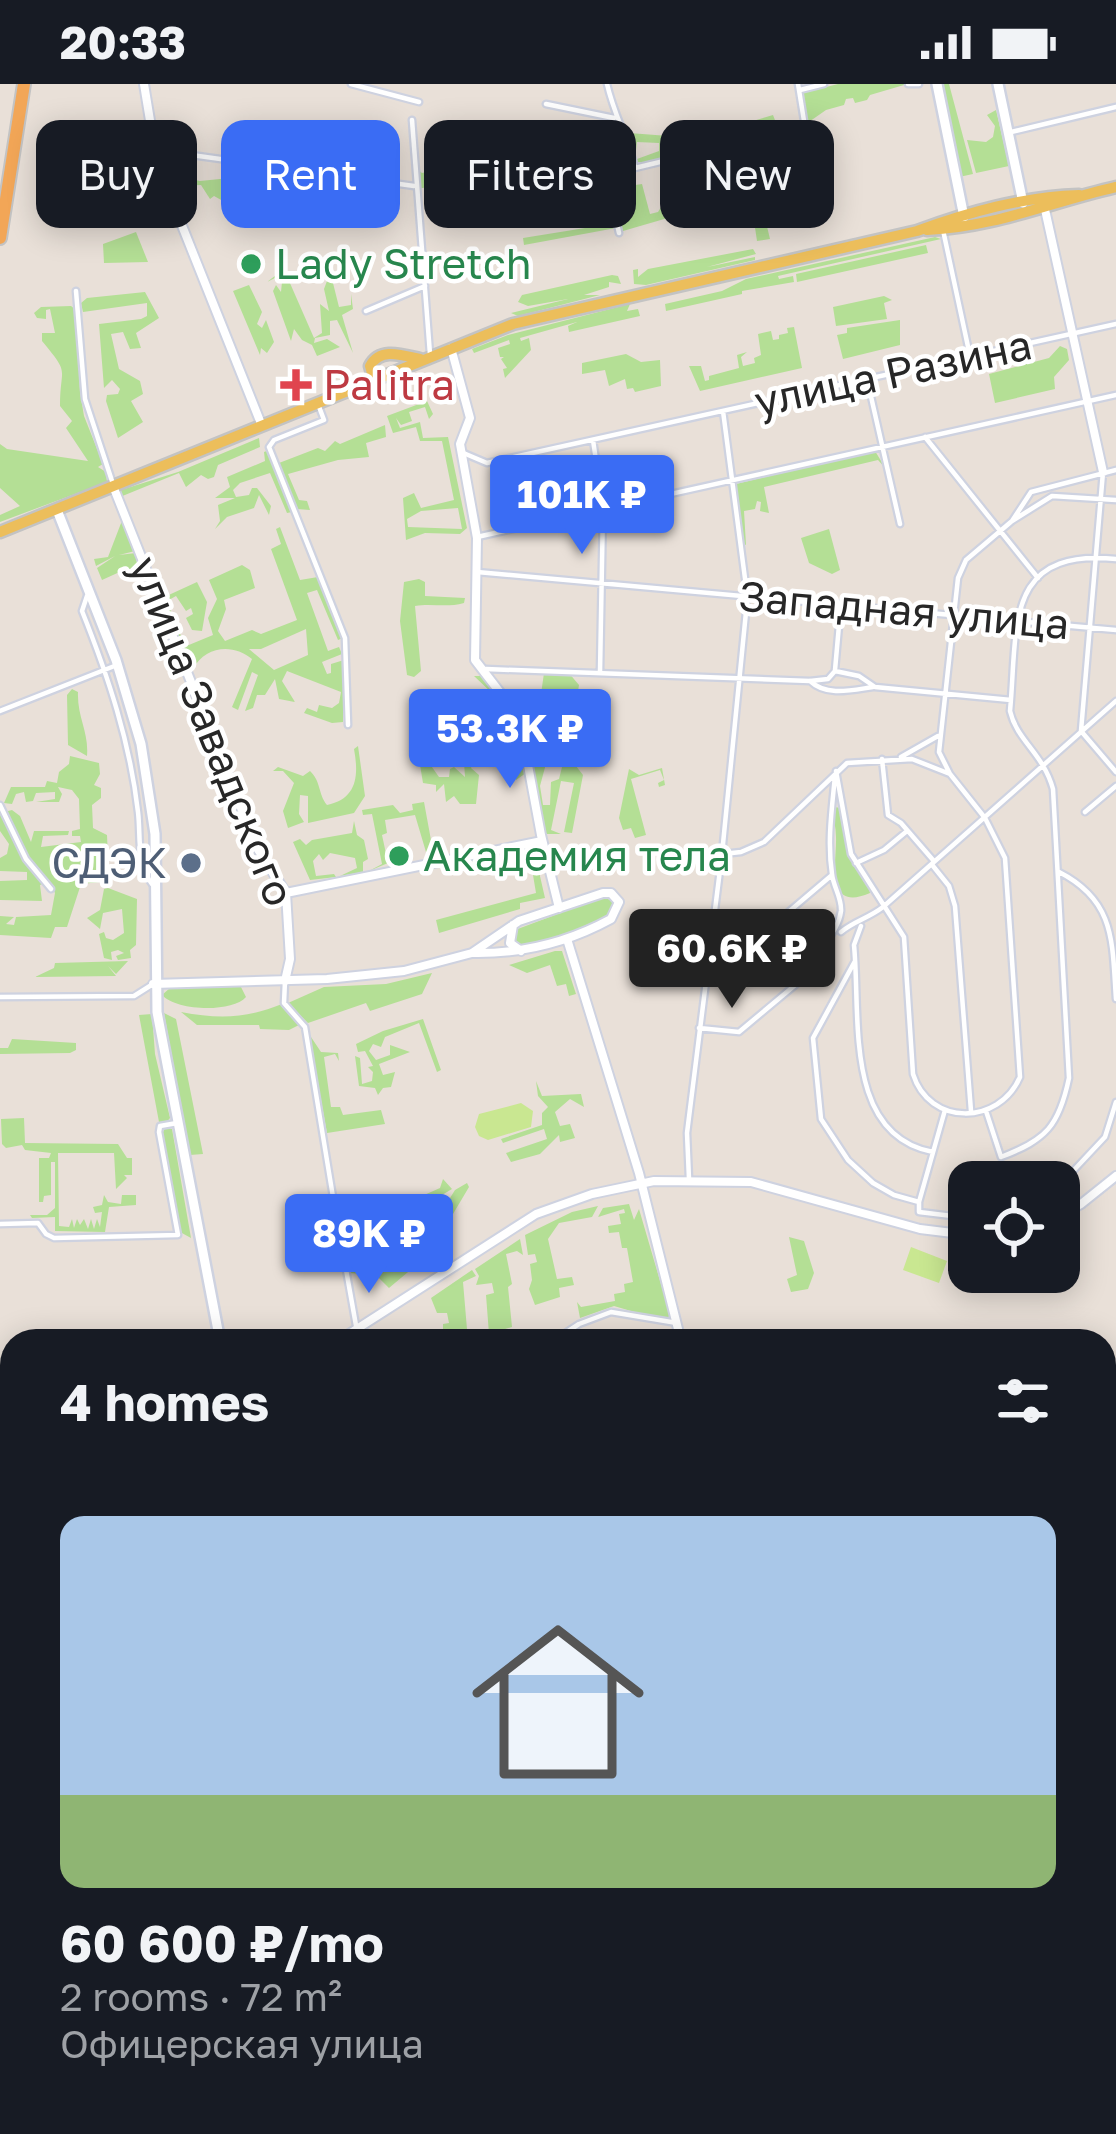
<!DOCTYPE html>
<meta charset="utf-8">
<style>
:root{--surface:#171b24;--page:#20242c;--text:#f1f3f6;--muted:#9ea1a6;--line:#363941;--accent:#3a6cf4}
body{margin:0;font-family:"Golos Text",sans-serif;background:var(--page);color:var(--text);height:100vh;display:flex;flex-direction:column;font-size:45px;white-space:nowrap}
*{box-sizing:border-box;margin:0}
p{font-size:39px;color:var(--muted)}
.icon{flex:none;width:66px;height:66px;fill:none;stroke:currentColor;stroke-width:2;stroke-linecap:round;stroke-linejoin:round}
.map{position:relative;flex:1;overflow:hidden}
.side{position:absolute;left:0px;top:1245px;width:1116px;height:807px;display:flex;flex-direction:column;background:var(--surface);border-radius:36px 36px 0 0;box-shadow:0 6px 30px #0003}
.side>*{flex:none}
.guide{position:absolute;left:36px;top:36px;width:1044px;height:108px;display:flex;gap:24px}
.tools{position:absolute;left:948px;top:1077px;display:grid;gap:24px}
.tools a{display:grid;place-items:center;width:132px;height:132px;border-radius:24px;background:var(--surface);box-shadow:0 6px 30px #0003;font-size:60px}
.price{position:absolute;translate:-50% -102px;padding:0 27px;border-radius:12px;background:var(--accent);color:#fff;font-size:39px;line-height:78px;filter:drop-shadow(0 3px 6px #0008)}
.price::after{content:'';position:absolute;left:50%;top:72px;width:36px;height:27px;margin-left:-18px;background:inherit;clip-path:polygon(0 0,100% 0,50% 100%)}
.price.selected{background:#222;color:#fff}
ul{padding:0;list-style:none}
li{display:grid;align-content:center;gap:24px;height:636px;padding:0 60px}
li+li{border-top:3px solid var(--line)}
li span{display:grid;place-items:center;height:372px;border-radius:24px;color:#555}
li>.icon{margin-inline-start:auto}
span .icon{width:216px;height:216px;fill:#fffc;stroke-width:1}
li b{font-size:51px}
h2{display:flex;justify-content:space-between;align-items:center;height:144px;padding:0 60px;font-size:51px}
.tag{padding:0 42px;border-radius:24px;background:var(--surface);box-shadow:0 6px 30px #0003;font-size:42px;line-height:108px}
.tag.selected{background:var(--accent);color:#fff}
.status{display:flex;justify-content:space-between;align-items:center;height:84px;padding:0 60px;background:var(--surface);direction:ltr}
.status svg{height:33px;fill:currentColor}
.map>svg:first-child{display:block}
.green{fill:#b4df95;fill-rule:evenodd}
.pitch{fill:#c9e791}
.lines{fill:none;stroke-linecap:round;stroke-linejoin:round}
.minor-casing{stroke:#ced2e0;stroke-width:9}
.tertiary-casing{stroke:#ced2e0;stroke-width:12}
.secondary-casing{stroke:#ced2e0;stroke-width:14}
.primary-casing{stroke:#c3c3c3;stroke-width:15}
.trunk-casing{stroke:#c3c3c3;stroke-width:16}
.minor{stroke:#fff;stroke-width:4.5}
.tertiary{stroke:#fff;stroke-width:8}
.secondary{stroke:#fff;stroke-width:9}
.primary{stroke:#ecbe5b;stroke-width:10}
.trunk{stroke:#f2a657;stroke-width:12}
.rail{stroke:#9ca0b1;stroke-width:3}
.leisure-dot{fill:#2e9e5b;stroke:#fff;stroke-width:4.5}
.health-dot{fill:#e0444e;stroke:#fff;stroke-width:4.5}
.service-dot{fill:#5c6f8a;stroke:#fff;stroke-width:4.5}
.labels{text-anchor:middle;stroke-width:9;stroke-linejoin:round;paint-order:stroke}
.leisure-label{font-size:42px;fill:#27864d;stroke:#fff;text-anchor:start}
.street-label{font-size:42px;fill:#272727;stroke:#fff}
.health-label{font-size:42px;fill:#be3a42;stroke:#fff;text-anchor:start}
.service-label{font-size:42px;fill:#4e5e75;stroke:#fff;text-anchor:end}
</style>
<div class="status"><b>20:33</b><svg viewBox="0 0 49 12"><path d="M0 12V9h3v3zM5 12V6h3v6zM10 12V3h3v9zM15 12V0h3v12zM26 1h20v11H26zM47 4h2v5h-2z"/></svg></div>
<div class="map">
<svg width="1116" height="2050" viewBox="0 0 1116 2050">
<rect width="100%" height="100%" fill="#e9e0d8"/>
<!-- green -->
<path class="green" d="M838 0H904V1L870 11 867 16 855 19 853 14 846 15 844 21 826 26 806 40 803 9Z
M941 0H949L973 90 959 93Z
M996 26 1009 82 976 89 967 56 986 58 993 53 995 42 987 31Z
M773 31 778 44 784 47 654 78H638L637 75 659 67V59L637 58 636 66 629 49 695 54Z
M484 37 503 39 508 49 518 52 530 39 546 37 548 44C579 40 624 43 624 81L549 102H534V94L574 88 577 81 566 53 536 55 530 46 522 54 529 97 526 103 440 123V118L515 103 520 98 517 87 417 105 415 44 418 86 422 89 514 69 516 53 468 60 439 51 476 48Z
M776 55 781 74 776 69 765 73 775 104 786 101 784 92 788 91 790 109 756 119 760 130H764L770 155 757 157 753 130 743 132 742 128 751 126 750 115 741 109 767 106 758 72H751L749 63Z
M731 80 739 120 724 124 721 131 681 139 678 131 623 147 610 92 628 88 629 102 642 100 650 130 658 128 663 120 666 126 731 114 725 81Z
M255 81 306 87 295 119 276 125 267 116 254 117 255 110H294L299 98 288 92 257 95Z
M165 83 178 84 181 93 200 97 230 94 238 106 227 107 223 117 214 112 210 115 201 101 174 102Z
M606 94 616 144 524 161 523 154 610 140 604 107 592 109 590 97Z
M136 148 148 178 104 179 103 160Z
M935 153 941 155 778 192 779 195 793 192 794 198 742 207V210L666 227 665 220 722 207 746 195Z
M926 161 928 169 797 198 796 190Z
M753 165 756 170 707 183 755 173V176L646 201 634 200 633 186 638 185V193L648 185Z
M280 188 286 190 314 254 322 249 320 220 329 227 324 205 327 197 332 195 339 223 351 221V210L353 225 342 231 353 269 337 236 330 237V251L315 254 314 259 327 255 340 263 317 272 312 261 302 256 294 245 291 257 273 207 276 201 281 208 282 198 275 194 267 198Z
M612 191 618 192 621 200 609 198V203L584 211H600L518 232 511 229 568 215 528 222 518 218 522 211Z
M249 201 262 228 257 240 262 244 266 236 274 258 267 269 261 264 260 271 233 207Z
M145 208 159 234 136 249 141 264 130 265 123 248 111 250 119 285 140 297 143 310 131 317 143 338 118 354 106 317 107 311 118 310 120 305 112 296 104 304 99 240 141 235 147 232V219L83 228 81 219 87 214Z
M884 212 892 216 884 219 887 235 836 242 833 223Z
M630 220 627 227 638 225 640 232 569 248 568 242 577 238 520 254 521 257 529 254 531 266 505 294 503 285 507 284 501 275 504 273H500L498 264 510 260 509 256 474 269 472 265 508 251Z
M71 222 76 226 80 308 84 332 103 380 98 383 106 388 107 398 0 438V431L20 422 0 404V360L7 365 88 377 66 344 72 337 60 322C60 281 71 292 42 257V249H55L50 225 46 226V235L37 234 34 229 41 223Z
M900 236V261L843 275 837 251 847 249V244Z
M794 243 802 284 700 307 689 282H701L705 297 709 296V292L739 284 737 271 747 268 741 273 743 282 755 279 754 274 761 271 758 250 771 247 773 256 779 255V251L788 249 787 244Z
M1060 262 1067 265 1069 276 1054 293 1055 305 995 319 989 290 1049 274Z
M626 270 641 278 660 276 661 302 635 308 633 304 627 305 625 295 609 302 605 286 582 290V279Z
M427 317 433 330 429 335 425 323 409 328 412 337 401 341 396 334 400 344 420 338 423 354 448 353 467 444 460 450 425 449 406 456 403 414 414 409 421 424 454 416 442 357H420L416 343 393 349 387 332ZM458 424 462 445 408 443 407 435 421 427Z
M385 341 386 353 366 359 369 373 338 376 288 390 299 416 307 417 310 426 297 425 279 379 318 364 325 367 335 357 340 360Z
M259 354 260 363 218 381 214 393 208 395 201 391 186 403 179 389 120 413 121 406 178 388Z
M269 366 292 428 287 429 270 389 240 399 233 406 236 413 249 411 252 404H257L271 422 269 431 259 411 254 424 227 433 215 445 220 437 218 421 235 414H215L230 403 227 393 265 377 264 368Z
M875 367 886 385 878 376 764 403 769 429 760 427 761 418 757 417 755 425 744 427 746 461 742 459 736 400Z
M123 434 135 467 119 471 136 469 138 491 133 497 124 486 102 496 97 484 115 472 96 482 94 475 108 473Z
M280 443 300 496 318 493 343 554 338 556 317 506 307 509 328 567 339 563 342 570 322 578 327 590 331 589V580L344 576 343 638 332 639 304 629 307 624 317 628 319 621 332 624 339 619 341 608 287 587 282 597 295 618 279 615 275 595 265 611H257L253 624 245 627 258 591 252 588 238 626 232 623 252 575C233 559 205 562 193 585L184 563 213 551 208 534 217 515 209 496 242 481 250 486 255 504 224 516 226 525 218 547 225 557 252 546 261 550 297 536 271 465 281 460 276 445ZM306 545 308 571 274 586 249 565H261Z
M829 445 840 486 832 490 809 479 801 454Z
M419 495 425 498V512L465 514 464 519C446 524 432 519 415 522L421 587 414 593 407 591 400 537 404 498Z
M197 498 207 518 202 547 192 546 186 534 193 530 191 524 186 527 176 512 167 517 183 557 179 559 160 515Z
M568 588 579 601 572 644 565 643 564 651 554 650 540 702 543 721H550L551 698 559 695 563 679 576 682 583 691 572 749 564 748 574 699 561 697 551 746 561 750H544L523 633 539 624 544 589Z
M474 592H483C511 622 520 649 526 689L516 696 507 642 496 645 486 636 487 619 494 611Z
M72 605 78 608C77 633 89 648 87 672L68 661 67 611Z
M431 660H470L475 674 471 684 479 691 476 720H460L454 712 446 718 444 700 436 708V701L423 699 419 675 427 676 439 693H449L450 685 454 683 465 693 463 663 432 667Z
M358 662 365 712 354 729 308 739V712L300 711 299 730 304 738 288 744 283 727 294 699 283 687H273L278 683 303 692 310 687C321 697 318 710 327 721 357 715 359 692 354 665Z
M70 672 99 679 100 690 94 701 101 704V714L92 721 93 744 107 751 109 797 81 800 67 843H55L51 854 0 851V832L14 833 6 840 14 841 16 833 51 831 55 809 49 797 40 801 42 817 0 816V797L27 796V788L0 787V774L7 770 9 760 0 747V729L12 726 20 732 31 758 34 747H69L68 751 43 752 41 763 81 758 80 752H72V747L80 745 79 715 72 706 58 703 62 710 59 718H36L55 715V708L36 709 33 717 26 718 24 708 16 710 12 720 4 719 11 703H45L47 697 57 699 59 688 69 680Z
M662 684 665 701 659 703 658 699 664 696 660 686 631 695 646 751 635 754 631 744 623 746 619 734 629 685 639 691Z
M424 718 433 767 426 768 415 731 385 736 387 749 382 751 388 779 369 787 382 780 372 730 363 731 362 726 393 721 400 729 413 726 412 720Z
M832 723 844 724 848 767 869 804 870 809C824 829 837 776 836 753 836 743 833 733 832 723Z
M354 737 357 751 364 756 368 775 363 778V788L340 792 357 784 355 774 330 769 323 776 319 770 313 777 316 792 334 790 336 793 310 796 293 758 300 755 306 761 312 756 352 749Z
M534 766 545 814 520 819V825L439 849 436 836 536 809 530 773 515 775 514 769Z
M108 804 137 815 136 861 130 866 131 874 118 876 116 872 124 869 118 866 111 868 112 876 104 874 99 850 104 848 106 854 113 856 124 849 122 825 103 829 100 845 87 834 100 826 104 805Z
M603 813 615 818 611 831C584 843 544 867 515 861V846Z
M555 867H562L576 910 569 912 566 900 557 902 550 881 527 889 509 881Z
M128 877 116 890 108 882 116 892 35 893 54 884 55 879Z
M432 889 422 910 370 927 366 919 308 939 288 919 324 903 386 900Z
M208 902 241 903 246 913C232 929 176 927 162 911L170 904Z
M282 920 299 941 289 946 260 945 259 941H197L181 928C218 935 245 935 282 920Z
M164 929 176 935 203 1070 190 1071Z
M152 930 155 970 170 1034 166 1039 159 1038 139 931Z
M423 935 441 986 437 988 419 939 385 953 381 963 373 960 369 967 376 976 390 971V961L410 968 379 980 383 991 395 988 391 1003 383 1004 378 1011 375 1004 359 1002 355 972 360 974 362 1000 372 997 373 988 368 983 373 982 365 967 358 968 356 960 383 947Z
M309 950 321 968 338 969 339 977 335 970 324 973 331 1023H340L343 1031 381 1026 385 1040 327 1049Z
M12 955 76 959V966L70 969 0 970V964H8Z
M536 997 542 1012 581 1010 584 1023 570 1015 555 1028 560 1042 570 1040 575 1054 560 1058 559 1051 540 1070 511 1078 506 1069 547 1055 544 1045 503 1059 501 1055 542 1041V1029L548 1023 538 1012Z
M24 1034 25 1059 118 1060 127 1074H132V1091H124L127 1094 116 1105 114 1069H58L59 1142 69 1143 72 1135 74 1144 77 1135 80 1141 84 1135 88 1145 91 1135 94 1145 97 1135 100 1143 102 1128 95 1129 93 1123 102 1121 104 1111 108 1118 121 1120 122 1111H136V1121L109 1123 105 1148 55 1147V1133L32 1134 30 1131H47L55 1124V1078H51V1111L44 1112 43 1118H39V1074H49L51 1069 25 1066 22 1061 6 1064 2 1060 1 1035Z
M165 1044 172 1045 191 1154 180 1148 162 1050Z
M443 1095 452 1105 432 1117 443 1116 445 1122 455 1106 467 1099 469 1103 453 1130 442 1126 428 1129 425 1119 397 1139 396 1129 385 1115 393 1121 406 1119 440 1104Z
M629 1120 634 1136 639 1125 670 1231 665 1237 614 1222 580 1234 577 1218 581 1223 615 1217 614 1210 625 1208 624 1200 633 1198 627 1164H622L619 1148 609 1149 608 1142 621 1140 619 1130 625 1129 624 1125 598 1133 603 1124Z
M598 1122 592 1133 559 1139 548 1155 557 1195 572 1193 574 1201 559 1204 560 1213 535 1221 529 1205 532 1196 530 1180 537 1178 535 1170 528 1171 525 1151 572 1128Z
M350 1131 358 1181 367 1180 369 1188 404 1184 403 1170 410 1173 414 1183 389 1204 376 1191 349 1189 343 1139Z
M789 1153 804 1157 814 1189 808 1205 791 1208 787 1195 797 1191Z
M520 1155 523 1171 517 1167 506 1170 512 1200 508 1203 512 1243 489 1250 486 1211 494 1209 492 1199 476 1201 479 1192 475 1185Z
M472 1186 476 1192 463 1198 468 1257H443V1240L449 1239 447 1229H437L431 1214Z"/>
<!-- pitch -->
<path class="pitch" d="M521 1019 533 1027 531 1043 488 1056 479 1052 475 1043 479 1030Z
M911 1163 947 1177 939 1199 903 1186Z"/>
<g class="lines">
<!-- minor casing -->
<g class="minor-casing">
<path id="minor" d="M351 0 419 18
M607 0C614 31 628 54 635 84
M908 0H919
M800 6 824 0
M546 20 614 34
M412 36 430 270
M1007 49 1116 23
M170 68 414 102
M943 146 970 272
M619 149 606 91 805 43 798 0
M76 207 85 315 113 400
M366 227 425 202
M867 295 900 440
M318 320 324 336 274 356 269 363 345 554 348 641
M925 353 1038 494
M593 356 603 424 600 588
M461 368 487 379 1116 240
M1103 388 1081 647 1116 688
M1012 437 1052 412 1116 416
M477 453 1116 311
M477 488 1116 546
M87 512 82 527C108 592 130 658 138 728 141 752 136 780 152 800
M486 585 810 597 828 595 835 587 859 592 875 603 1011 616
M835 586 841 519
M810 597C827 613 852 606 873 603
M0 627 117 581
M901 673 938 652
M882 675 888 731 901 739 933 776
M836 687 851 770 904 853 913 990C929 1042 999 1042 1020 993L1005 774 985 734 950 690 939 668 958 494 966 476 1012 437 1031 408 1116 386
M0 721 26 775 51 805
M1085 728 1116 702
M723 770 741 768 764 758 847 679 912 675 950 690
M856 779 884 766 907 747
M933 782 949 802 955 822 971 1027
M1059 788C1116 817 1112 859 1116 915
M660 831 689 869 733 875 832 791
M861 842 854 861C861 932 843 1051 933 1068
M841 848C854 837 869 834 883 823L1116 617
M855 877 813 954 821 1035 848 1076 873 1099 894 1111 919 1118V1128L969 1134
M285 897 284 919 305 943 334 1119
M0 913 134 912 153 900
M699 944 739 948 812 887C815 865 838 851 841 827 842 814 833 802 832 790 827 757 832 724 835 692
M986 1027 1001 1073C1046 1056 1059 1042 1069 994L1053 705C1043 669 1017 657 1010 627 1018 544 1003 464 1116 475
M689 1095 687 1049 722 770 746 528V502L723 327
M1059 1102 1105 1053 1116 1018
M919 1118 945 1026
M0 1140 38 1139 46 1150 54 1154 178 1151 159 1048 160 1042 177 1039
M342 1163 357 1247
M553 1257 579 1240 611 1228 677 1239
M1104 1541 1116 1532
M1104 1606 1116 1623
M0 1628H12
M0 1911 12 1906
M161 2050 198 2040
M377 2050 378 2040
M840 2050 841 2040"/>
</g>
<!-- tertiary casing -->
<g class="tertiary-casing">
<path id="tertiary" d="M144 0 157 79 262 342
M1044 121 1103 388
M451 264 470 334 460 360 477 454 475 576 519 633 541 751 559 824
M113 402 257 764 286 809 290 875 285 897
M286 809 542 757
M513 841 510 859 521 867
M567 855 639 1089 681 1257
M153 900 327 895 404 887 472 869 519 837 603 809H611L619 818 611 835C567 859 522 870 472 869
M1059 1132 1081 1120 1116 1092
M338 1257 536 1130 592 1110 654 1097 751 1098 920 1145 969 1151
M0 1299 12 1298
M1104 1310 1116 1305"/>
</g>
<!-- secondary casing -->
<g class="secondary-casing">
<path id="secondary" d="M937 0 964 133
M998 0 1023 119
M57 426 116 576 141 660 155 750 157 928 220 1257
M443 2040 465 2050"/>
</g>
<!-- primary casing -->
<g class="primary-casing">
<path id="primary" d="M927 146C996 143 1050 118 1116 103
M374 296 370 282C380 263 402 271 420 275
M0 448 513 240 917 147C969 128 1022 113 1079 111"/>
</g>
<!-- trunk casing -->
<g class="trunk-casing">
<path id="trunk" d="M0 154 24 0"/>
</g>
<!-- minor -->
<use href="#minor" class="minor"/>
<!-- tertiary -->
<use href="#tertiary" class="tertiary"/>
<!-- secondary -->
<use href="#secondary" class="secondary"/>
<!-- primary -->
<use href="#primary" class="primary"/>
<!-- trunk -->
<use href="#trunk" class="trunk"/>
<!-- rail -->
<path class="rail" d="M1104 1467 1116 1461
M1104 1685 1116 1682
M1104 1709 1116 1704
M0 1733 12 1730
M1104 1854 1116 1850
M639 2050 643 2040
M670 2050 674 2040"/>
</g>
<!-- markers -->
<g class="leisure-dot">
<circle cx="251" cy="180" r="12"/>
<circle cx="399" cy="772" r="12"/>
</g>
<path class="health-dot" d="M290 283h12v12h12v12h-12v12h-12v-12h-12v-12h12z"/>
<circle class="service-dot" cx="191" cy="779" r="12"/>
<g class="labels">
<!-- leisure labels -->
<g class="leisure-label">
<text x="275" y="195">Lady Stretch</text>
<text x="423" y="787">Академия тела</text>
</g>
<!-- street labels -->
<g class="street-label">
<text transform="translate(893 289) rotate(-12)" y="15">улица Разина</text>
<text transform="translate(904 526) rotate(5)" y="15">Западная улица</text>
<text transform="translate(212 647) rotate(68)" y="15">улица Завадского</text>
</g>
<!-- health labels -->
<g class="health-label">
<text x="323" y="316">Palitra</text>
</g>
<!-- service labels -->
<g class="service-label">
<text x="167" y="794">СДЭК</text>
</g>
</g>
</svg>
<div class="tools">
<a><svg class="icon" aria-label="locate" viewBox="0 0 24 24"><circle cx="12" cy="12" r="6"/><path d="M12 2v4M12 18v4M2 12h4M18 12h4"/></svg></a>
</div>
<b class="price" style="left:582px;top:473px">101K ₽</b>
<b class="price" style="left:510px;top:707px">53.3K ₽</b>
<b class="price selected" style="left:732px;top:927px">60.6K ₽</b>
<b class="price" style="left:369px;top:1212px">89K ₽</b>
<div class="guide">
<a class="tag">Buy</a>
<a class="tag selected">Rent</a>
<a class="tag">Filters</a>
<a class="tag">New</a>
</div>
<section class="side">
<h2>4 homes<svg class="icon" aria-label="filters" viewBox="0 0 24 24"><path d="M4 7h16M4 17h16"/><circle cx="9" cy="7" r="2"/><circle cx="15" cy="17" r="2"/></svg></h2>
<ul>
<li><span style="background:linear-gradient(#a9c7e8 75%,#8fb573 0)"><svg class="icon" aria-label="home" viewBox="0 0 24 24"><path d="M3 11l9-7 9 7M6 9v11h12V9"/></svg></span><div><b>60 600 ₽/mo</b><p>2 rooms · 72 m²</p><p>Офицерская улица</p></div></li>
</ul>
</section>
</div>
